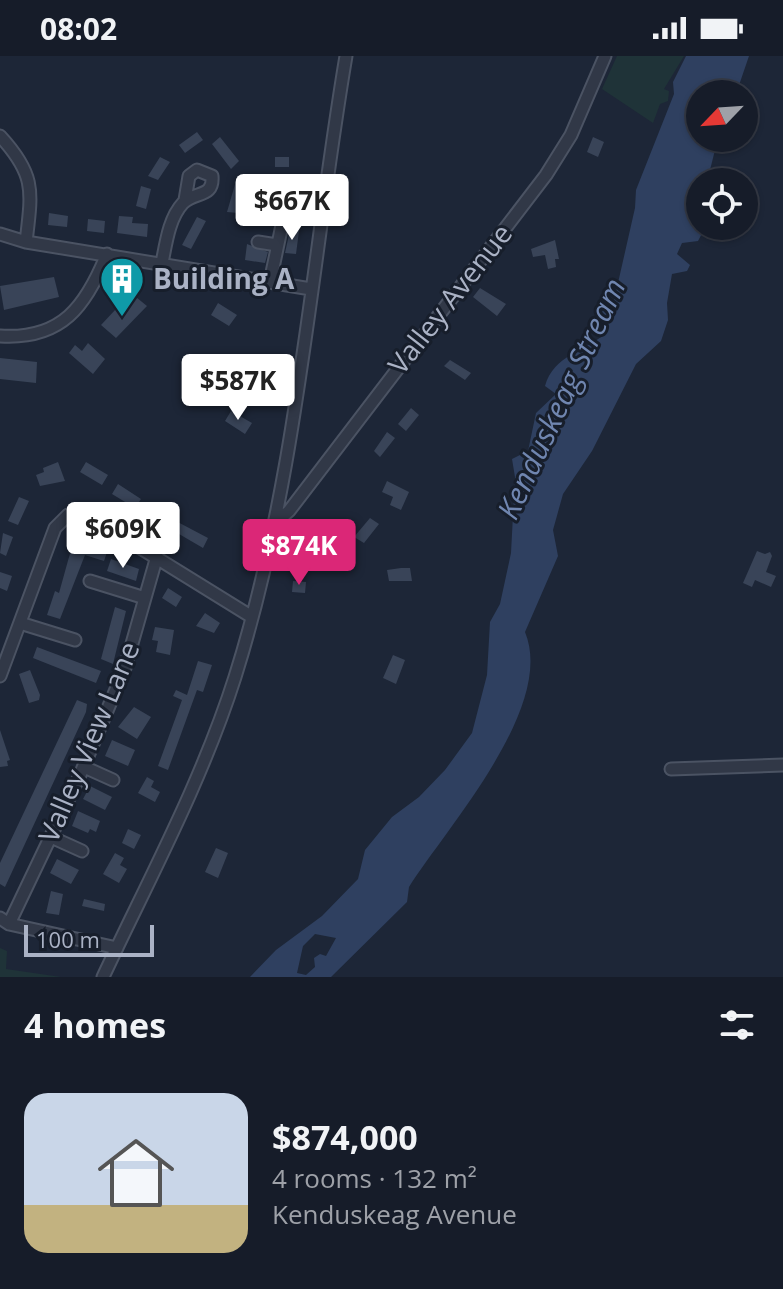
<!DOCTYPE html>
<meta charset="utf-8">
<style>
:root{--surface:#161c29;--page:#1f2531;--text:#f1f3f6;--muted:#9ea1a8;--line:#353a46;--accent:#db2777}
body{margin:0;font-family:"Open Sans",sans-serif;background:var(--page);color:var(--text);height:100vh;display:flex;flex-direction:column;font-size:30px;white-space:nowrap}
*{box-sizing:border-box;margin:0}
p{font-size:26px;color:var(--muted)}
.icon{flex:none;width:44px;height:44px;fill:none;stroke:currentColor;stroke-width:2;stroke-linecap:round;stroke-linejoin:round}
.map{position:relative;height:921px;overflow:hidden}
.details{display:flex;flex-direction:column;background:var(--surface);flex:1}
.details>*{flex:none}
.needle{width:52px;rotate:245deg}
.buttons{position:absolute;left:686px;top:24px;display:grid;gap:16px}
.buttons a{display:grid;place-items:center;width:72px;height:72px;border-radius:50%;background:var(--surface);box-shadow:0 2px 6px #0004,0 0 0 2px var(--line);font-size:40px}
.scale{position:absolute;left:24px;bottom:20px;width:130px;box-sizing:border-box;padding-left:8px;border:4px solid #aab2c5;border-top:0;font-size:22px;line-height:28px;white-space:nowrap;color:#aab2c5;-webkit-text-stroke:6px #171e2b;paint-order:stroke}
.price{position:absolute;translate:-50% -68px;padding:0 18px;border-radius:8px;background:#fff;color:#222;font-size:26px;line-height:52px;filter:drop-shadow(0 2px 4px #0008)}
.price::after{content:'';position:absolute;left:50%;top:48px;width:24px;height:18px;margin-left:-12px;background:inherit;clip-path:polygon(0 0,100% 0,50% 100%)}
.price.current{background:var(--accent);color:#fff}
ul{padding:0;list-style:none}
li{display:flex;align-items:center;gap:24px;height:200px;padding:0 24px}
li+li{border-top:2px solid var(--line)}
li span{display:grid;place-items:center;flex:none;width:224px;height:160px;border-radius:24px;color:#555}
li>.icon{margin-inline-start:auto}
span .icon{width:96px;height:96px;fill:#fffc;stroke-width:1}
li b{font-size:34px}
h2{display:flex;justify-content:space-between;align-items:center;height:96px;padding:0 24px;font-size:34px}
.status{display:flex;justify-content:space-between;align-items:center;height:56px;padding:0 40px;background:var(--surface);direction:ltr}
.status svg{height:22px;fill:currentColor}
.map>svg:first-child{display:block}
.green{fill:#1f3338}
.water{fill:#2f4060;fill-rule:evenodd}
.building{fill:#394458}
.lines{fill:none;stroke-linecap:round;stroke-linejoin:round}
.minor-casing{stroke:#4b5363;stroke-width:15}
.minor{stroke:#313847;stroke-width:11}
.labels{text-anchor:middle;stroke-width:6;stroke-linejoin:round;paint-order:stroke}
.poi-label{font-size:28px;font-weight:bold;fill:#aab2c5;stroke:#171e2b;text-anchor:start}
.street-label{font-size:28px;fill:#aab2c5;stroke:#171e2b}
.water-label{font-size:30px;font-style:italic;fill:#7086b0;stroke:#171e2b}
</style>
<div class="status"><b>08:02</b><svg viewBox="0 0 49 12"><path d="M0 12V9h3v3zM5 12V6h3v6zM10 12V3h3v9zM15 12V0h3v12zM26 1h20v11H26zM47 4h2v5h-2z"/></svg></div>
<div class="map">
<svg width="783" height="921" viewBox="0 0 783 921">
<rect width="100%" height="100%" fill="#1d2637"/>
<!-- green -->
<path class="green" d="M617 0H684L664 33 669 35 668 45 660 48 653 67 602 33Z
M0 892 7 895 6 913 61 921H0Z"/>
<!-- water -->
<path class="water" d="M686 0H749L736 38H700V82H718L707 126H700V170H706L698 185 682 187 677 198 690 209 687 215 672 218 667 247 668 264 661 285 636 308 592 395 563 438 553 474 558 500 525 576C556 651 447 771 409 831L407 846 331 921H250L276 894 322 860 358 823 365 794 392 761 419 741 445 714 472 677 487 619 490 566 500 548 511 497 515 421 512 403 528 395 536 357 556 338 545 330C554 299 584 296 606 277L598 258 613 249 635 152 636 134 674 38 673 26ZM315 878 336 882 326 900 320 898 314 902 315 911 306 919 297 917 303 890Z"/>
<!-- building -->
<path class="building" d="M197 76 203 84 185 97 179 89Z
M220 81 239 105 231 113 212 88Z
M593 81 604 86 598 101 587 96Z
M160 101 170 106 158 124 148 120Z
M275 101H289V111H275Z
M236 125 246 127 238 157 227 156Z
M141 130 151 133 146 153 136 150Z
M49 157 68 160 67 171 48 169Z
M119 160 133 161 132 167 148 168 147 181 117 177Z
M197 161 206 165 191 193 182 189Z
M88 163 105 165 104 177 87 175Z
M290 174 299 175 296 198 285 197Z
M555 184 559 203H555L556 211 548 213 545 199 533 201 531 193Z
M247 188 268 196 265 207 245 204Z
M54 221 59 241 4 254 0 230Z
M480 232 506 248 497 260 473 241Z
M131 237 147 250 116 282 101 269Z
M218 247 237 259 229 270 211 259Z
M88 287 105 303 93 318 69 297 75 289 82 295Z
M234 301 245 303 242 326 231 325Z
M0 302 37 306 36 327 0 323Z
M450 304 471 317 465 324 444 310Z
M411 352 419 359 406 375 398 368Z
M231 355 252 367 245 378 225 365Z
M387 376 395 382 380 401 374 395Z
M58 406 65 425 40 430 36 419 44 416 43 412Z
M86 406 108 419 102 429 80 416Z
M387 425 409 436 401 454 390 449 393 441 382 436Z
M118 428 141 443 135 452 112 438Z
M19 441 29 445 18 469 8 465Z
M155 454 208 482 203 492 167 471 165 474 149 465Z
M370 462 379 468 364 487 354 481Z
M3 477 13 481 6 500 0 497Z
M74 483 108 493 104 505 85 499 60 563 47 559 55 535 59 537Z
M757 495 765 498 770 496 772 500 766 516 776 520 771 531 755 524 752 531 743 527Z
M111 503 139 513 136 525 107 515Z
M401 512H410L412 525H389L387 514Z
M0 516 12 520 7 535 0 532Z
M293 525 306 526 305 537 292 536Z
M168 532 182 541 176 551 162 542Z
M115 551 126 555 113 608 101 603Z
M205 557 220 567 214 577 196 570Z
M155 571 174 574 170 599 156 596 158 585 152 584Z
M37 591 101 615 96 627 33 602Z
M393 599 405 604 396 628 383 622Z
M198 605 212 609 203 636 197 634 168 714 158 710 182 644 173 640 176 634 187 639Z
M30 614 40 639 39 644 29 647 19 618Z
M77 644 87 648 86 656 5 831 0 828V807Z
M134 651 151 661 137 683 118 671Z
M0 674 10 704 7 705 8 710 0 711Z
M112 684 135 694 128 710 105 700Z
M147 721 154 725 151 731 160 736 155 746 138 737Z
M90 730 112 741 105 754 83 743Z
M78 755 100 765 96 776 90 773 88 777 72 770Z
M128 773 141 779 134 793 122 787Z
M216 792 228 797 218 822 205 816Z
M115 797 124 802 120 809 127 813 119 827 103 818Z
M57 803 79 814 71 828 50 817Z
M51 835 63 838 59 859 46 857Z
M84 843 105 848 104 855 82 850Z"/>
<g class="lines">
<!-- minor casing -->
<g class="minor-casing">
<path id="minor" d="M0 80C36 119 32 135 26 186
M0 178 26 186 311 233
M258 186 277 189
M162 207C166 187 169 162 183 147 195 135 214 142 212 120L197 114 189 120 185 144
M270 226 282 169 291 163
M0 280C62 284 86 250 107 198
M272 470 289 455 546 119 571 79 605 0
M90 525 145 542
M20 567 75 584
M0 620 55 472 68 459 84 457 252 561
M84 711 113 724
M671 713 783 709
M51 781 82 795
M0 862 9 868 117 892
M9 868 80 719 125 612 157 500
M103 921C149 823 202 725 235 621 298 421 311 206 346 0"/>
</g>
<!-- minor -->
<use href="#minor" class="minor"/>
</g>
<!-- icons -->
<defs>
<g id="building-pin" transform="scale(2.3)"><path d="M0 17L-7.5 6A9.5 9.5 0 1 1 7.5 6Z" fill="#0f9aa8" stroke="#171e2b"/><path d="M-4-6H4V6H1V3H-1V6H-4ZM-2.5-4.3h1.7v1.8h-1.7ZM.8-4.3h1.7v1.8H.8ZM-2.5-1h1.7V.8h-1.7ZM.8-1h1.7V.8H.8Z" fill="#fff"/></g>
</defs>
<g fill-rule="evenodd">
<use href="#building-pin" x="122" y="223"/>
</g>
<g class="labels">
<!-- poi labels -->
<g class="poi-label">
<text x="153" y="233">Building A</text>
</g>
<!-- street labels -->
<g class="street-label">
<text transform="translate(450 243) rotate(-52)" y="10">Valley Avenue</text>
<text transform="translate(89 686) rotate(-67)" y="10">Valley View Lane</text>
</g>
<!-- water labels -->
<g class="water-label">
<text transform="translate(562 343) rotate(-65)" y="10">Kenduskeag Stream</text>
</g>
</g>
</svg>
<div class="buttons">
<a><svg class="needle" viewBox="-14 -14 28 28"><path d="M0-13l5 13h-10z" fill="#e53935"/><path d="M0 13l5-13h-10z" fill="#9ea1a8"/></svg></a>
<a><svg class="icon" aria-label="locate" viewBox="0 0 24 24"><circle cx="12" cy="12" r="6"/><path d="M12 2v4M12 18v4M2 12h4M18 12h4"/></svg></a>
</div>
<div class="scale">100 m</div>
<b class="price" style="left:292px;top:186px">$667K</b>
<b class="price" style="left:238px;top:366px">$587K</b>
<b class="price" style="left:123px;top:514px">$609K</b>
<b class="price current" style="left:299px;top:531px">$874K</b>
</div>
<section class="details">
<h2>4 homes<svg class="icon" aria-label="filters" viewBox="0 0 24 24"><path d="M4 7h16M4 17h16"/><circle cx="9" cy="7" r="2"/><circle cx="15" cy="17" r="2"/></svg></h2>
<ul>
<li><span style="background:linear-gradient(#c9d6e8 70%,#c2b280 0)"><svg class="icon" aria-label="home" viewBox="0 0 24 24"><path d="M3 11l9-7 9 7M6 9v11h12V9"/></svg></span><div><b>$874,000</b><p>4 rooms · 132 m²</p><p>Kenduskeag Avenue</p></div></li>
</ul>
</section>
